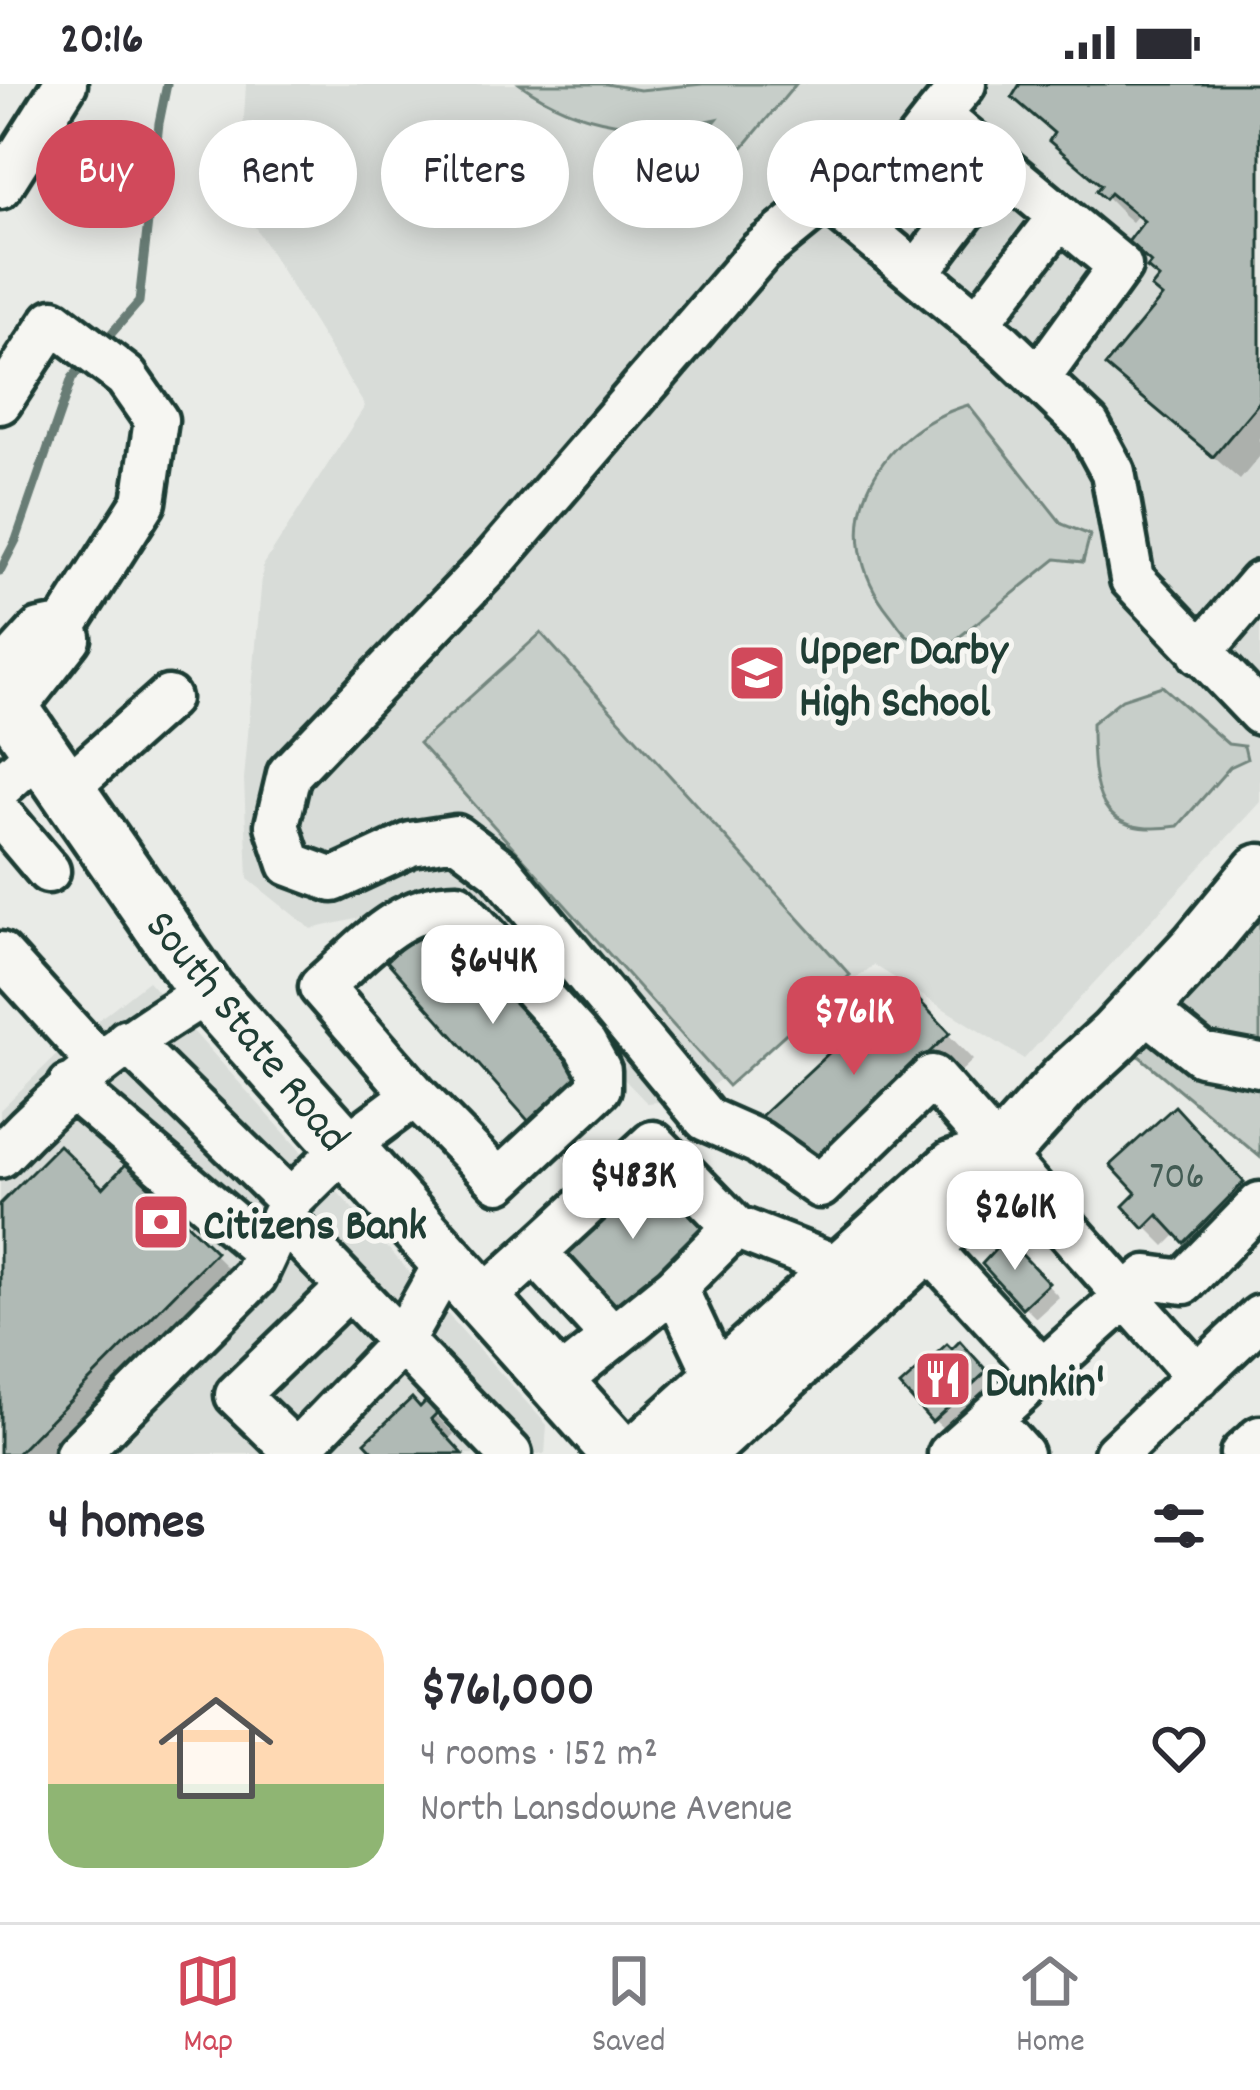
<!DOCTYPE html>
<meta charset="utf-8">
<style>
:root{--surface:#fff;--page:#f2f2f3;--text:#2b2b33;--muted:#7c7c81;--line:#e1e1e2;--accent:#d1495b}
body{margin:0;font-family:Dekko,sans-serif;background:var(--page);color:var(--text);height:100vh;display:flex;flex-direction:column;font-size:45px;white-space:nowrap}
*{box-sizing:border-box;margin:0}
p{font-size:39px;color:var(--muted)}
.icon{flex:none;width:66px;height:66px;fill:none;stroke:currentColor;stroke-width:2;stroke-linecap:round;stroke-linejoin:round}
.map{position:relative;height:1370px;overflow:hidden}
.sheet{display:flex;flex-direction:column;background:var(--surface);flex:1}
.sheet>*{flex:none}
.top-card{position:absolute;left:36px;top:36px;width:1188px;height:108px;display:flex;gap:24px}
.price{position:absolute;translate:-50% -102px;padding:0 27px;border-radius:24px;background:#fff;color:#222;font-size:39px;line-height:78px;filter:drop-shadow(0 3px 6px #0008)}
.price::after{content:'';position:absolute;left:50%;top:72px;width:36px;height:27px;margin-left:-18px;background:inherit;clip-path:polygon(0 0,100% 0,50% 100%)}
.price.selected{background:var(--accent);color:#fff}
ul{padding:0;list-style:none}
li{display:flex;align-items:center;gap:36px;height:300px;padding:0 48px}
li span{display:grid;place-items:center;flex:none;width:336px;height:240px;border-radius:36px;color:#555}
li>.icon{margin-inline-start:auto}
span .icon{width:144px;height:144px;fill:#fffc;stroke-width:1}
li b{font-size:51px}
h2{display:flex;justify-content:space-between;align-items:center;height:144px;padding:0 48px;font-size:51px}
.tag{padding:0 42px;border-radius:54px;background:var(--surface);box-shadow:0 6px 30px #0003;font-size:42px;line-height:108px}
.tag.selected{background:var(--accent);color:#fff}
.status{display:flex;justify-content:space-between;align-items:center;height:84px;padding:0 60px;background:var(--surface);direction:ltr}
.status svg{height:33px;fill:currentColor}
.dock{display:flex;justify-content:space-around;align-items:center;height:168px;border-top:3px solid var(--line);background:var(--surface);font-size:33px;color:var(--muted)}
.dock a{display:grid;justify-items:center;gap:6px}
.dock .selected{color:var(--accent)}
.map>svg:first-child{display:block}
.built{fill:#d8dcd8}
.green{fill:#c7cec9;stroke:#73867e;stroke-width:3}
.shadow{fill:#0003}
.lines{fill:none;stroke-linecap:round;stroke-linejoin:round}
.stream{stroke:#687c75;stroke-width:9}
.building{fill:#b0bab5;stroke:#1f3d34;stroke-width:3}
.minor-casing{stroke:#1f3d34;stroke-width:51}
.major-casing{stroke:#1f3d34;stroke-width:63}
.minor{stroke:#f6f6f2;stroke-width:42}
.major{stroke:#f6f6f2;stroke-width:54}
.labels{text-anchor:middle;stroke-width:10;stroke-linejoin:round;paint-order:stroke}
.number-label{font-size:39px;fill:#435c54}
.poi-label{font-size:45px;font-weight:bold;fill:#1f3d34;stroke:#f6f6f2;text-anchor:start}
.street-label{font-size:45px;fill:#1f3d34;stroke:#f6f6f2}
</style>
<div class="status"><b>20:16</b><svg viewBox="0 0 49 12"><path d="M0 12V9h3v3zM5 12V6h3v6zM10 12V3h3v9zM15 12V0h3v12zM26 1h20v11H26zM47 4h2v5h-2z"/></svg></div>
<div class="map">
<svg width="1260" height="1370" viewBox="0 0 1260 1370">
<rect width="100%" height="100%" fill="#e9ebe7"/>
<filter id="ink" filterUnits="userSpaceOnUse"><feTurbulence type="fractalNoise" baseFrequency=".00833" numOctaves="2"/><feDisplacementMap in="SourceGraphic" scale="24" xChannelSelector="R" yChannelSelector="G"/><feConvolveMatrix kernelMatrix="1 2 1 2 8 2 1 2 1" color-interpolation-filters="sRGB"/></filter>
<g filter="url(#ink)">
<!-- built -->
<path class="built" d="M246 0H1260V718L1024 975 874 881 694 1015 647 1019 450 814 311 845 248 795 244 695 263 482 365 322 239 117Z
M148 897 547 1341 545 1370H0V1026L70 958Z"/>
<!-- green -->
<path class="green" d="M520 0H606L640 6 703 0H796L688 129 659 106 717 35C648 51 579 42 520 0Z
M968 321 1062 440 1090 451 1083 478 1056 475 942 567C932 563 917 559 908 552 901 547 896 537 890 530 823 447 873 349 968 321Z
M541 549 850 891 728 1002 419 659Z
M1162 602 1228 660 1244 662 1247 675 1230 683 1178 742C1096 755 1092 707 1092 639L1122 615Z
M1260 779V1073L1115 952Z"/>
<!-- shadow -->
<path class="shadow" d="M1023 0H1260V372L1240 396 1109 282 1165 213 1146 139 1137 132 1132 138 1125 132 1100 107 1103 103 1053 56 1057 51Z
M909 910 973 976 836 1105 810 1080Z
M1194 1045 1260 1117 1205 1176 1178 1149 1165 1162 1146 1143 1141 1109Z
M650 1081 739 1172 643 1264 555 1173Z
M127 1084 239 1195 67 1370H0V1125L103 1108Z
M1006 1159 1059 1213 1036 1234 1024 1222Z
M972 1274 997 1301 947 1348 934 1336Z
M426 1321 454 1350 448 1356 420 1326Z"/>
<g class="lines">
<!-- stream -->
<path class="stream" d="M102 260 139 218 159 39 167 0
M0 487 16 456 72 294 87 277"/>
</g>
<!-- building -->
<path class="building" d="M1260 0V317L1213 373 1105 282 1162 213 1151 204 1159 194 1147 184 1151 179 1128 158 1144 137 1110 109 1105 115 1096 107 1101 101 1049 57 1054 49 1012 13 1020 0Z
M425 842 483 906 500 889 592 988 532 1041 387 877Z
M909 906 950 949 808 1082 761 1032 844 955 850 962Z
M1175 1022 1244 1098 1184 1159 1158 1131 1144 1145 1123 1122 1136 1109 1110 1081Z
M59 1061 103 1104 126 1080 216 1168 17 1370H0V1120Z
M650 1076 716 1145 616 1241 550 1172Z
M1006 1154 1049 1199 1022 1224 982 1180Z
M960 1257 987 1287 932 1338 900 1302 947 1260 952 1265Z
M412 1314 420 1323 426 1317 437 1329 431 1335 463 1370H376L365 1358Z"/>
<g class="lines">
<!-- minor casing -->
<g class="minor-casing">
<path id="minor" d="M938 31 964 0
M0 103 65 0
M855 137 938 31 1120 182 1038 295
M917 189 999 81
M977 240 1060 132
M0 318 53 237 126 293 156 336 144 418 65 542
M1200 569 1260 499
M0 591 40 547 65 542 69 554 12 627
M0 703 40 667
M66 705 168 614
M0 730 48 787
M0 870 99 979
M1142 923 1201 970 1260 981
M127 957 290 1117
M70 1002 266 1168
M0 1072C68 1000 123 959 207 908
M282 1134 510 1370
M928 1163 1043 1288
M675 1203 718 1295
M482 1216 535 1168
M613 1253 535 1168 653 1059 735 1143
M1198 1293 932 993 820 1102 758 1058 706 1035 500 786 456 753 411 760 333 796 290 780 277 741 289 690 495 475 760 168 826 114 1002 260 1088 342 1113 388 1132 495 1260 629
M556 1299 675 1203 735 1143 843 1185
M990 1335 1021 1370
M295 1367 237 1311 348 1204
M77 1370 255 1192 290 1117 345 1063 415 1011 321 903C365 865 397 822 457 821L585 961 599 986V1004L499 1097 415 1011
M294 1370 400 1260 447 1177
M950 1370 1147 1193 1184 1198 1260 1120
M1116 1370 1260 1233
M1242 1370 1260 1354"/>
</g>
<!-- major casing -->
<g class="major-casing">
<path id="major" d="M0 609 207 908 620 1370
M637 1370 954 1084 1002 1068
M696 1370 990 1102 1002 1068 1066 997 1115 952 1197 864 1260 788"/>
</g>
<!-- minor -->
<use href="#minor" class="minor"/>
<!-- major -->
<use href="#major" class="major"/>
</g>
</g>
<!-- icons -->
<defs>
<g id="school-square" transform="scale(3)"><rect x="-9" y="-9" width="18" height="18" rx="4" fill="#d1495b" stroke="#f6f6f2"/><path d="M0-5L7-2L0 1L-7-2ZM-4 1L0 2.5L4 1V4Q0 6-4 4Z" fill="#fff"/></g>
<g id="bank-square" transform="scale(3)"><rect x="-9" y="-9" width="18" height="18" rx="4" fill="#d1495b" stroke="#f6f6f2"/><path d="M-6-4H6V4H-6ZM0-2.3a2.3 2.3 0 1 0 0 4.6a2.3 2.3 0 1 0 0-4.6Z" fill="#fff"/></g>
<g id="restaurant-square" transform="scale(3)"><rect x="-9" y="-9" width="18" height="18" rx="4" fill="#d1495b" stroke="#f6f6f2"/><path d="M-5-6h1v4h1v-4h1v4h1v-4h1v5L-1.5 .5V6h-2V.5L-5-1ZM5-6V6H3V1.5H1.5Q1.5-4 5-6Z" fill="#fff"/></g>
</defs>
<g fill-rule="evenodd">
<use href="#school-square" x="757" y="589"/>
<use href="#bank-square" x="161" y="1138"/>
<use href="#restaurant-square" x="943" y="1295"/>
</g>
<g class="labels">
<!-- number labels -->
<g class="number-label">
<text x="1177" y="1103">706</text>
</g>
<!-- poi labels -->
<g class="poi-label">
<text x="799" y="579">Upper Darby<tspan x="799" dy="52">High School</tspan></text>
<text x="203" y="1154">Citizens Bank</text>
<text x="985" y="1311">Dunkin'</text>
</g>
<!-- street labels -->
<g class="street-label">
<text transform="translate(250 945) rotate(51)" y="16">South State Road</text>
</g>
</g>
</svg>
<b class="price" style="left:493px;top:943px">$644K</b>
<b class="price selected" style="left:854px;top:994px">$761K</b>
<b class="price" style="left:633px;top:1158px">$483K</b>
<b class="price" style="left:1015px;top:1189px">$261K</b>
<div class="top-card">
<a class="tag selected">Buy</a>
<a class="tag">Rent</a>
<a class="tag">Filters</a>
<a class="tag">New</a>
<a class="tag">Apartment</a>
</div>
</div>
<section class="sheet">
<h2>4 homes<svg class="icon" aria-label="filters" viewBox="0 0 24 24"><path d="M4 7h16M4 17h16"/><circle cx="9" cy="7" r="2"/><circle cx="15" cy="17" r="2"/></svg></h2>
<ul>
<li><span style="background:linear-gradient(#ffd9b3 65%,#8fb573 0)"><svg class="icon" aria-label="home" viewBox="0 0 24 24"><path d="M3 11l9-7 9 7M6 9v11h12V9"/></svg></span><div><b>$761,000</b><p>4 rooms · 152 m²</p><p>North Lansdowne Avenue</p></div><svg class="icon" aria-label="heart" viewBox="0 0 24 24"><path d="M12 20l-8-8c-3-5 5-10 8-4 3-6 11-1 8 4z"/></svg></li>
</ul>
</section>
<nav class="dock">
<a class="selected"><svg class="icon" aria-label="map" viewBox="0 0 24 24"><path d="M3 6l6-2 6 2 6-2v14l-6 2-6-2-6 2zM9 4v14M15 6v14"/></svg>Map</a>
<a><svg class="icon" aria-label="saved" viewBox="0 0 24 24"><path d="M7 4h10v16l-5-4-5 4z"/></svg>Saved</a>
<a><svg class="icon" aria-label="home" viewBox="0 0 24 24"><path d="M3 11l9-7 9 7M6 9v11h12V9"/></svg>Home</a>
</nav>
